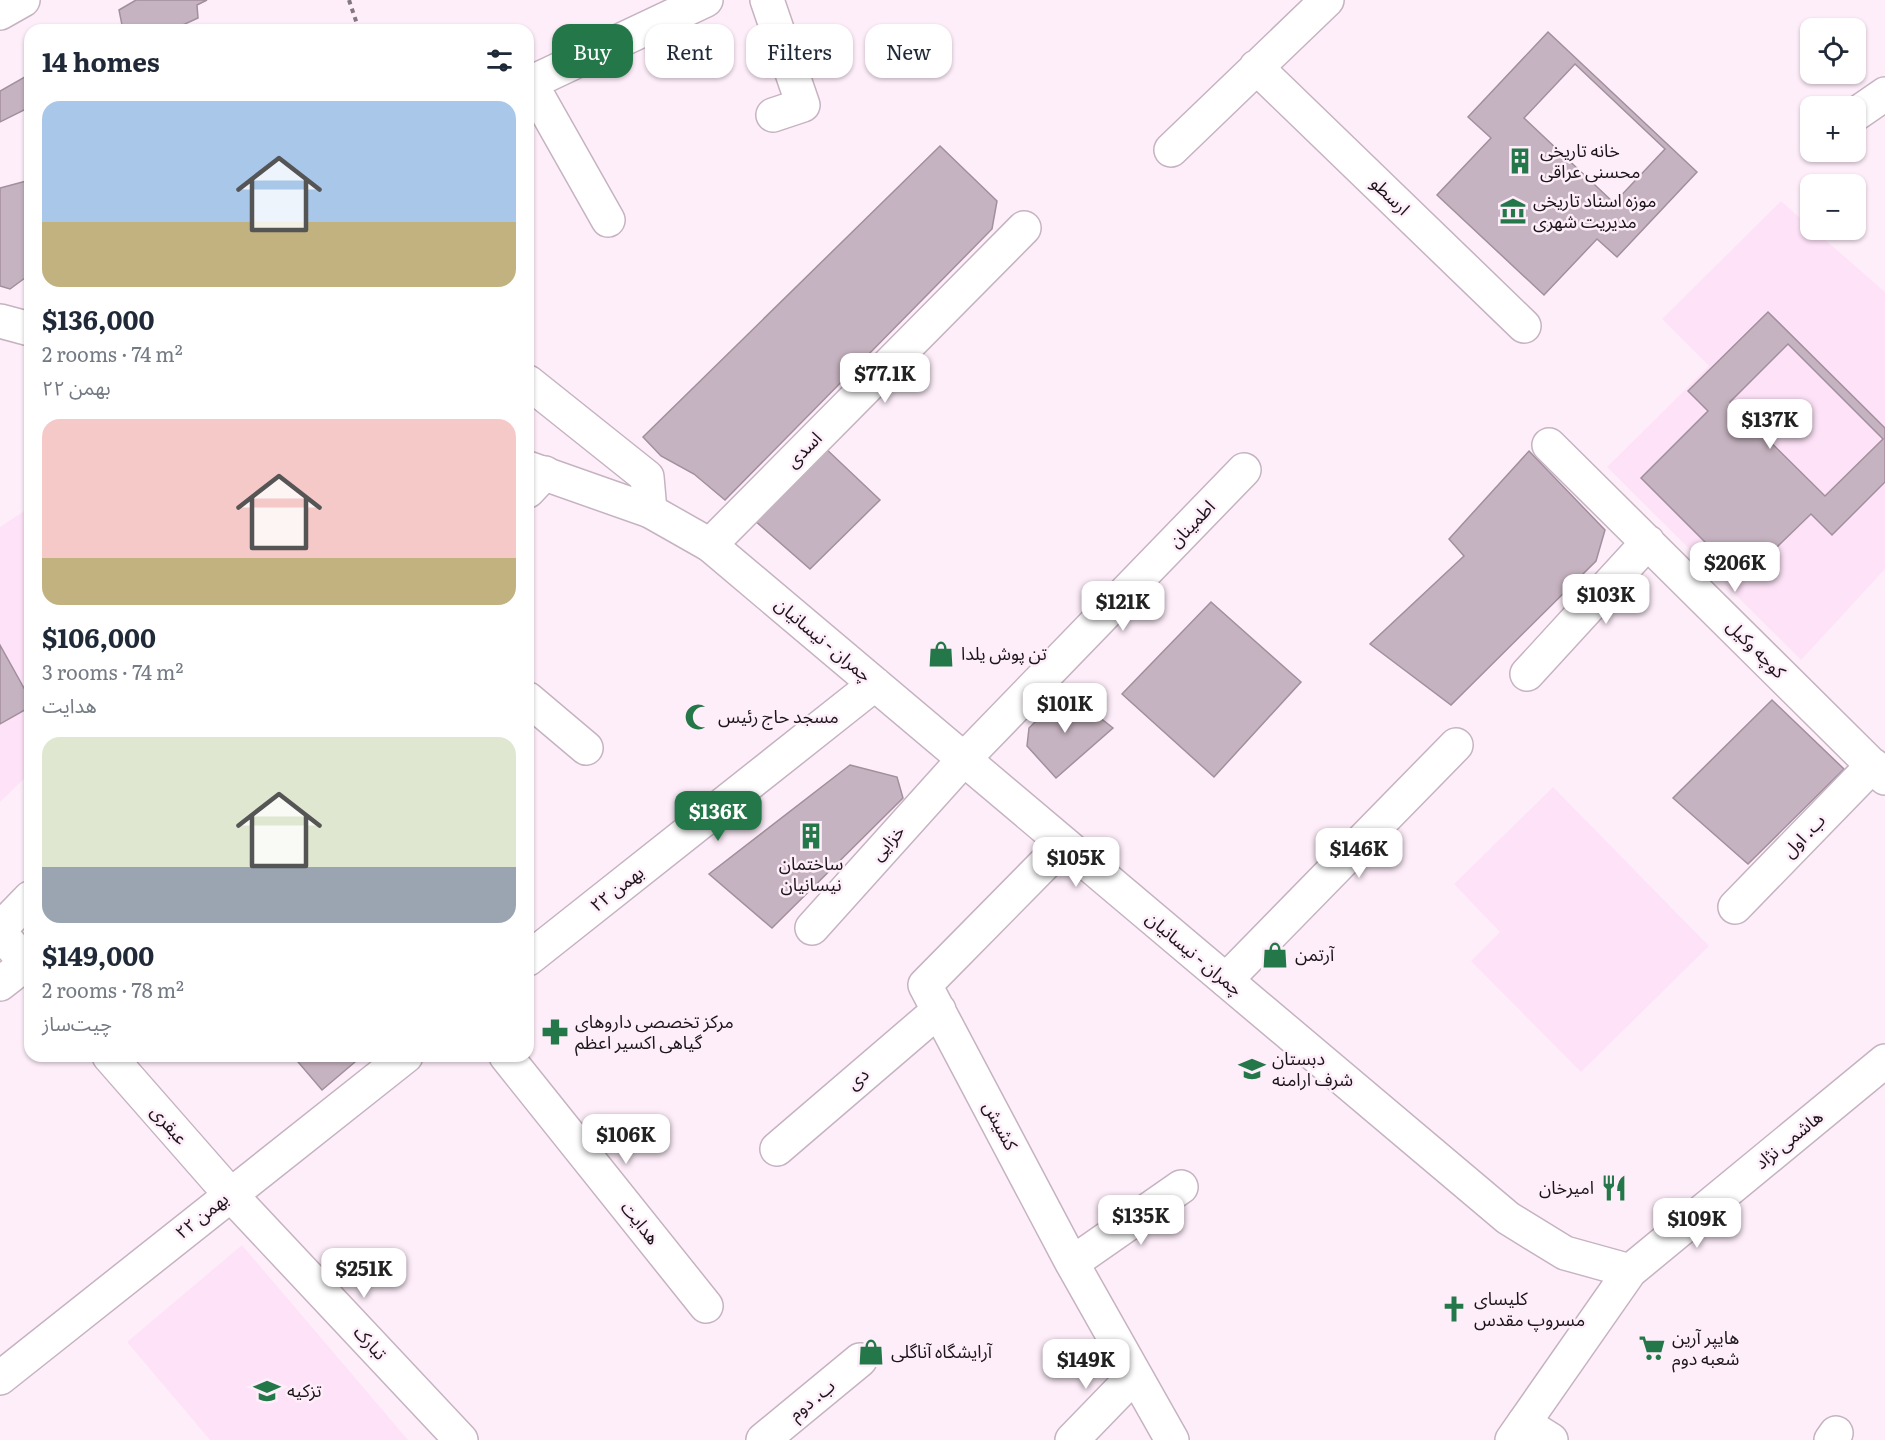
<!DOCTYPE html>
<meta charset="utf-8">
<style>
:root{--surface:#fff;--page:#f2f2f3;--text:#1f2937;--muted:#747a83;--accent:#247748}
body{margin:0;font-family:Literata,"Noto Sans Arabic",serif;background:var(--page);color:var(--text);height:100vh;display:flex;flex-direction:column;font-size:22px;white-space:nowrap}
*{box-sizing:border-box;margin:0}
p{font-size:20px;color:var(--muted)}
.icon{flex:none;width:33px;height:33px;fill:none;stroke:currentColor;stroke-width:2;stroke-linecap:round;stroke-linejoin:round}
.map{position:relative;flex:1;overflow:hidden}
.panel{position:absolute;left:24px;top:24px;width:510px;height:1038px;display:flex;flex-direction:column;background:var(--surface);border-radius:18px;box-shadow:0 2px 4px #0004}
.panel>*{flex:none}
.hud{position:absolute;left:552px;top:24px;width:570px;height:54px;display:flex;gap:12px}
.tools{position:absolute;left:1800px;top:18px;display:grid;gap:12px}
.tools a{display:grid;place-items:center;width:66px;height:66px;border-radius:12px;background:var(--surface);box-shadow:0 2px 4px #0004;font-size:30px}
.price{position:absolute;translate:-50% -51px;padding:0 14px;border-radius:12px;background:#fff;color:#222;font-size:20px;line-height:39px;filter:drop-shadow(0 2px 3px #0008)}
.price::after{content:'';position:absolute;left:50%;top:36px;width:18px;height:14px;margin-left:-9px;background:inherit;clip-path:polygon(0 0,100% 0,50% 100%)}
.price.selected{background:var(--accent);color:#fff}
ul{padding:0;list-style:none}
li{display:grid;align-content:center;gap:12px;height:318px;padding:0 18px}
li span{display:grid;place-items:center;height:186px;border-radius:18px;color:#555}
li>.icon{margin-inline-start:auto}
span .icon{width:108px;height:108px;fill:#fffc;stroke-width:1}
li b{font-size:26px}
h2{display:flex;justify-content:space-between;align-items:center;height:72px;padding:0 18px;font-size:26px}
.pill{padding:0 21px;border-radius:18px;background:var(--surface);box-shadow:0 2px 4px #0004;font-size:21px;line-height:54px}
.pill.selected{background:var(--accent);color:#fff}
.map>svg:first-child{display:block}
.built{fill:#fee3f8}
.building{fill:#c6b3c1;stroke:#a28f9d;stroke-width:1.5;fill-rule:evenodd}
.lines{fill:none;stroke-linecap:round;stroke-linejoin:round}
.minor-casing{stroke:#c6b3c1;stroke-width:36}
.tertiary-casing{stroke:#c6b3c1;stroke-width:36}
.secondary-casing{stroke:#c6b3c1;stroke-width:36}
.path{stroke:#837881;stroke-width:4;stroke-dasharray:4.5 4.5;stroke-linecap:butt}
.minor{stroke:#fff;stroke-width:33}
.tertiary{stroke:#fff;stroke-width:33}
.secondary{stroke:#fff;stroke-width:33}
.labels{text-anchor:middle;stroke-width:5;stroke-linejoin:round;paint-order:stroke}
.poi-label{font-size:18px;fill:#1b1419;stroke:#feeefa;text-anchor:start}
.street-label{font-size:18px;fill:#1b1419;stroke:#feeefa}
</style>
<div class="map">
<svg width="1885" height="1440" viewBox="0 0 1885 1440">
<rect width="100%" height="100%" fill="#feeefa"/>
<!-- built -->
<path class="built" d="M1781 201 1810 227V230H1814L1885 292V569L1801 660 1607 467 1709 366 1662 319Z
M30 507V773L0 802V527Z
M1553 787 1709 946 1581 1072 1471 961 1500 932 1454 884Z
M242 1245 408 1440H210L127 1342Z"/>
<!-- building -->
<path class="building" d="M136 0H207L197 5 198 18 172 30H112L122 25 119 10Z
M1548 32 1697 172 1617 257 1597 239 1544 295 1437 195 1491 138 1468 117ZM1575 64 1665 149 1614 203 1524 118Z
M30 74V107L0 122V91Z
M940 146 997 201 992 229 725 500 694 474 661 456 643 437Z
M30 180V279L25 278 10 289 0 286V188Z
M1768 312 1885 428V482L1832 535 1811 514 1743 580 1641 478 1708 411 1688 391ZM1788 344 1883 439 1825 496 1730 402Z
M823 446 880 500 810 569 753 519Z
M1529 451 1605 530 1596 561 1451 705 1370 644 1464 556 1449 539Z
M1211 602 1301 682 1214 777 1122 694Z
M0 645 30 699V707L0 724Z
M1066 691 1113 728 1056 778 1027 746 1029 728Z
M1772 700 1844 769 1748 864 1673 798Z
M850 765 897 777 903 798 772 928 709 874Z
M293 1056H362L322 1090Z"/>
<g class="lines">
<!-- minor casing -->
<g class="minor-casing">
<path id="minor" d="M767 0 803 105 773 115
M1256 67 1524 326
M530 82 608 220
M528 84 706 0
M1856 114 1885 94
M1171 150 1327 0
M528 382 647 477 650 511
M1549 445 1885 778
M528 491 545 473
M710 545 1024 228
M1527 674 1648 542
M528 699 586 748
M1064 844 925 985 1072 1263 1172 1440
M1735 907 1873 765
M812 928 964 759 1244 470
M0 929 30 898
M0 933 30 967
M1226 980 1456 745
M0 984 27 963
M109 1056 230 1194 461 1440
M506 1056 706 1306
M777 1149 939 1010
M1072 1263 1181 1187
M1524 1423 1551 1440
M763 1440 860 1360
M1072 1440 1135 1375
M1831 1440 1836 1433"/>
</g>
<!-- tertiary casing -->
<g class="tertiary-casing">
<path id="tertiary" d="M0 321 30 329
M528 468 650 511 710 545 1508 1218 1565 1253 1630 1271
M528 959 875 684
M0 1378 406 1056
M1512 1440 1630 1271 1885 1061"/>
</g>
<!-- secondary casing -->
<g class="secondary-casing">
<path id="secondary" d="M0 13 23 0"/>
</g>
<!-- path -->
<path class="path" d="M349 0 359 30"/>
<!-- minor -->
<use href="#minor" class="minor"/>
<!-- tertiary -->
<use href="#tertiary" class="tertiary"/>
<!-- secondary -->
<use href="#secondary" class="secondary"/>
</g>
<!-- icons -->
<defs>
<g id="building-bare" transform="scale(2.07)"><path d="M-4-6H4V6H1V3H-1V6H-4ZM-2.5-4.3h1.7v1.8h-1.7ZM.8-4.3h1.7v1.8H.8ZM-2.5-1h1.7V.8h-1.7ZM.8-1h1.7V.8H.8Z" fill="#247748" stroke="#feeefa" stroke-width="2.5" paint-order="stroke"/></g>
<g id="museum-bare" transform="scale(2.07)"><path d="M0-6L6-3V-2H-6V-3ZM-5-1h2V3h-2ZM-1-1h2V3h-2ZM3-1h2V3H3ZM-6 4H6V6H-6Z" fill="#247748" stroke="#feeefa" stroke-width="2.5" paint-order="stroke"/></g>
<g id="shop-bare" transform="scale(2.07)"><path d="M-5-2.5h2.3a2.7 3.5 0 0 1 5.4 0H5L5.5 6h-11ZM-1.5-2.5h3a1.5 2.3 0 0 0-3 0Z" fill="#247748" stroke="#feeefa" stroke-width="2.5" paint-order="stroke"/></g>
<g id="mosque-bare" transform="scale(2.07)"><path d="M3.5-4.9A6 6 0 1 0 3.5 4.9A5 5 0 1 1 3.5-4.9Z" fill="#247748" stroke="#feeefa" stroke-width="2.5" paint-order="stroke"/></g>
<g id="pharmacy-bare" transform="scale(2.07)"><path d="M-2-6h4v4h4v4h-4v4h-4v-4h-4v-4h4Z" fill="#247748" stroke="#feeefa" stroke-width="2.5" paint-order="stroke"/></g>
<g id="school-bare" transform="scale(2.07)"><path d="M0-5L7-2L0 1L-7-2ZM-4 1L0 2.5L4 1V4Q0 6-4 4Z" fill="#247748" stroke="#feeefa" stroke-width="2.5" paint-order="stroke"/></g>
<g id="restaurant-bare" transform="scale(2.07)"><path d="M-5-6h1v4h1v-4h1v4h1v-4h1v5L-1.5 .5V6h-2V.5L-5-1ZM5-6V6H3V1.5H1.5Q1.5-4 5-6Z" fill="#247748" stroke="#feeefa" stroke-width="2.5" paint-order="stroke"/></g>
<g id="church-bare" transform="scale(2.07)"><path d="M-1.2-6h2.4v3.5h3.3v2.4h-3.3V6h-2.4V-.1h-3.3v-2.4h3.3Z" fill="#247748" stroke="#feeefa" stroke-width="2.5" paint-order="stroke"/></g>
<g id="supermarket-bare" transform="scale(2.07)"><path d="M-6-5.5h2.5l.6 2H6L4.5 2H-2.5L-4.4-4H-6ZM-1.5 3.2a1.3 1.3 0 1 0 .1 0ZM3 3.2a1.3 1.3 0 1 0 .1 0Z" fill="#247748" stroke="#feeefa" stroke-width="2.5" paint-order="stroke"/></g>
</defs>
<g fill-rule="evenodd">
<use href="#building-bare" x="1520" y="161"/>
<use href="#museum-bare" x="1513" y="211"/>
<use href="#shop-bare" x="941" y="654"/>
<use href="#mosque-bare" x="698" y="717"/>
<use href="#building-bare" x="811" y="836"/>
<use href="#shop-bare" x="1275" y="955"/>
<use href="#pharmacy-bare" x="555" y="1032"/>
<use href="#school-bare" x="1252" y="1069"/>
<use href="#restaurant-bare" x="1614" y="1188"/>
<use href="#church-bare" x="1454" y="1309"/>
<use href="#supermarket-bare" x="1652" y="1348"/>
<use href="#shop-bare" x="871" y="1352"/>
<use href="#school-bare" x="267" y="1391"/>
</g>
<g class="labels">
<!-- poi labels -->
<g class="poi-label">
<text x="1540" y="157">خانه تاریخی<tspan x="1540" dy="21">محسنی عراقی</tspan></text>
<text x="1533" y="207">موزه اسناد تاریخی<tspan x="1533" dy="21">مدیریت شهری</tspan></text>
<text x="961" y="660">تن پوش یلدا</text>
<text x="718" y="723">مسجد حاج رئیس</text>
<text x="811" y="870" text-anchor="middle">ساختمان<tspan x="811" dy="21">نیسانیان</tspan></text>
<text x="1295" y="961">آرتمن</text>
<text x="575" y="1028">مرکز تخصصی داروهای<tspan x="575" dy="21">گیاهی اکسیر اعظم</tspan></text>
<text x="1272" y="1065">دبستان<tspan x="1272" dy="21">شرف ارامنه</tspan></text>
<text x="1594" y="1194" text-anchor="end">امیرخان</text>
<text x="1474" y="1305">کلیسای<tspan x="1474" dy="21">مسروپ مقدس</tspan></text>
<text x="1672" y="1344">هایپر آرین<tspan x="1672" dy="21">شعبه دوم</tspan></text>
<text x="891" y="1358">آرایشگاه آناگلی</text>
<text x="287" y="1397">تزکیه</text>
</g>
<!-- street labels -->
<g class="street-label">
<text transform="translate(1390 196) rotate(44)" y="6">ارسطو</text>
<text transform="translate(804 450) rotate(-45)" y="6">اسدی</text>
<text transform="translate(1192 524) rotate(-46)" y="6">اطمینان</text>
<text transform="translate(823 640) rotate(40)" y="6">چمران - نیسانیان</text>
<text transform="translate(1756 649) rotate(45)" y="6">کوچه وکیل</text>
<text transform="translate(1804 836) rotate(-46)" y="6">ب. اول</text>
<text transform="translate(888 843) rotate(-48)" y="6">خزایی</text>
<text transform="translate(617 889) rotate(-38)" y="6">۲۲ بهمن</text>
<text transform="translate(1194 954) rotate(40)" y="6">چمران - نیسانیان</text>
<text transform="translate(858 1079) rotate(-41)" y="6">دی</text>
<text transform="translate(169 1125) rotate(49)" y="6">عبقری</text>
<text transform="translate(1000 1126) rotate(62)" y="6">کشیش</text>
<text transform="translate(1789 1140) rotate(-39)" y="6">هاشمی نژاد</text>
<text transform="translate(202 1216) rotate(-39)" y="6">۲۲ بهمن</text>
<text transform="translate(640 1223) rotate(51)" y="6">هدایت</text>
<text transform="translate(370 1343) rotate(47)" y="6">تبارک</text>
<text transform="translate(812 1400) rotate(-39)" y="6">ب. دوم</text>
</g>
</g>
</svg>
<div class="tools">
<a><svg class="icon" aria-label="locate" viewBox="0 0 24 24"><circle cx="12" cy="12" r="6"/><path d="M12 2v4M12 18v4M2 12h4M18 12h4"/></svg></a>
<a>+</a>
<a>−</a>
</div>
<b class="price" style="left:885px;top:404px">$77.1K</b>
<b class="price" style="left:1770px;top:450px">$137K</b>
<b class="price" style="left:1735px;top:593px">$206K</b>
<b class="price" style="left:1606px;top:625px">$103K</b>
<b class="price" style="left:1123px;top:632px">$121K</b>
<b class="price" style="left:1065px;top:734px">$101K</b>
<b class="price selected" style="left:718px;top:842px">$136K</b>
<b class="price" style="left:1359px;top:879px">$146K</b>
<b class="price" style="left:1076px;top:888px">$105K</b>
<b class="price" style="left:626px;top:1165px">$106K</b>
<b class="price" style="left:1141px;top:1246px">$135K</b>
<b class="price" style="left:1697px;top:1249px">$109K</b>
<b class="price" style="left:364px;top:1299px">$251K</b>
<b class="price" style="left:1086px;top:1390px">$149K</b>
<div class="hud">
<a class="pill selected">Buy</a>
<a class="pill">Rent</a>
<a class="pill">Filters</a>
<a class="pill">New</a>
</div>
<section class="panel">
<h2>14 homes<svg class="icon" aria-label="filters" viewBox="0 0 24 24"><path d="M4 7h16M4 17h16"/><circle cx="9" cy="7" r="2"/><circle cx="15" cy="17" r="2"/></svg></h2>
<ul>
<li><span style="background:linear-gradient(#a9c7e8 65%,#c2b280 0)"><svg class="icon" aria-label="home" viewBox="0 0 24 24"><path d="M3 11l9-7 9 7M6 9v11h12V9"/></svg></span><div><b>$136,000</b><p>2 rooms · 74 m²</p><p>۲۲ بهمن</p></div></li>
<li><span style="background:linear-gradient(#f6c9c9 75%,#c2b280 0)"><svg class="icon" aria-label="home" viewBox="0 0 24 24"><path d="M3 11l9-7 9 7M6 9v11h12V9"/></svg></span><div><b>$106,000</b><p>3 rooms · 74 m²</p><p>هدایت</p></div></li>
<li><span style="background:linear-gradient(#dfe7d0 70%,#9aa5b1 0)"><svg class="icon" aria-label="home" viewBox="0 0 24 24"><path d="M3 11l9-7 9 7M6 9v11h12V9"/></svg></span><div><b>$149,000</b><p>2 rooms · 78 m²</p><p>چیت‌ساز</p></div></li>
</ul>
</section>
</div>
